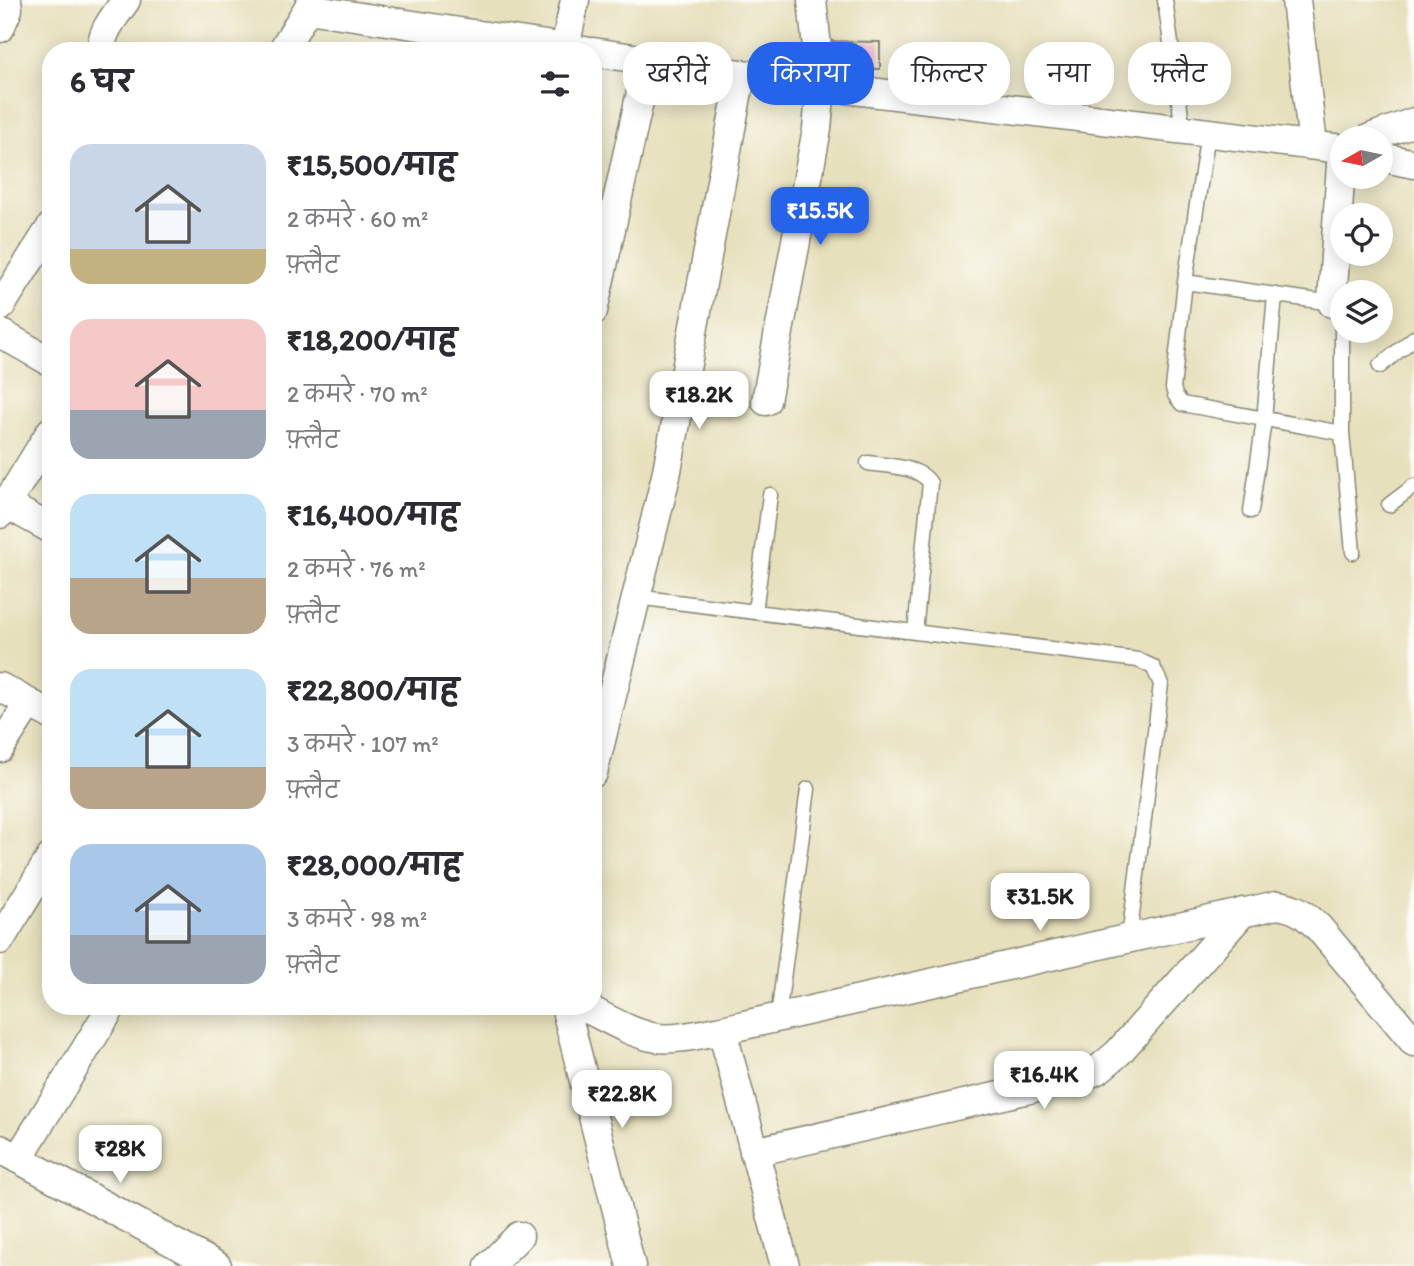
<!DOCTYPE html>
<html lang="hi">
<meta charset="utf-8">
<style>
:root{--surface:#fff;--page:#f7f7f7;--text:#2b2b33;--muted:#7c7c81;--accent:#2563eb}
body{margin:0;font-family:Itim,"Playpen Sans Deva",sans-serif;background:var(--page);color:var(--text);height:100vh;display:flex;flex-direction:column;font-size:26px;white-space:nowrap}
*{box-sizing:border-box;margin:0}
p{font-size:23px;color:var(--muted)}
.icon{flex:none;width:38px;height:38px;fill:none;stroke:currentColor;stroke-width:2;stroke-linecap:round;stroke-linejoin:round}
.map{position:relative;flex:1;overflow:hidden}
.drawer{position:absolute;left:42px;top:42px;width:560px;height:973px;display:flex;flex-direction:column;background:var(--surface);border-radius:28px;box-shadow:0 4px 18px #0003}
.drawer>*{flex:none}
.top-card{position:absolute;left:623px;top:42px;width:665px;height:63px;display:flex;gap:14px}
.needle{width:46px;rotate:261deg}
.tools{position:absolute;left:1330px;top:126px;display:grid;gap:14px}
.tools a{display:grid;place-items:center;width:63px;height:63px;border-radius:50%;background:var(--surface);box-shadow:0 4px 18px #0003;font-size:35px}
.price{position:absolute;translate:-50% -60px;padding:0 16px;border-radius:14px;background:#fff;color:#222;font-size:23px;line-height:46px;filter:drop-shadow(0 2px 4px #0008)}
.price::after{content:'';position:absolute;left:50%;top:42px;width:21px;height:16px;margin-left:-10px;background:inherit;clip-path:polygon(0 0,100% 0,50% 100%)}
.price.active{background:var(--accent);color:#fff}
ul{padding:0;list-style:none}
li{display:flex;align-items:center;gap:21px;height:175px;padding:0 28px}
li span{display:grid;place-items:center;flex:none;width:196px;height:140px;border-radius:21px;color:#555}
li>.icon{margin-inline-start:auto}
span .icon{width:84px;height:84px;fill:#fffc;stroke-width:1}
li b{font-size:30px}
h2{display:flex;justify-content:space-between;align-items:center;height:84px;padding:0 28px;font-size:30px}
.tag{padding:0 24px;border-radius:28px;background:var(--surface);box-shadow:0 4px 18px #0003;font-size:24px;line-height:63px}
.tag.active{background:var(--accent);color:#fff}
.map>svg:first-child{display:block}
.building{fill:#e79abb}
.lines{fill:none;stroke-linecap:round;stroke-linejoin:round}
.lane-casing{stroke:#888674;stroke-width:17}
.street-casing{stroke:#888674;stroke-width:31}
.lane{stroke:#fff;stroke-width:14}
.street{stroke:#fff;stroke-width:28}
</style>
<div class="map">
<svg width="1414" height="1266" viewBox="0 0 1414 1266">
<rect width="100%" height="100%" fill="#fdfcf7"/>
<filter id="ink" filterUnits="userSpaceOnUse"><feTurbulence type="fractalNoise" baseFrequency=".0143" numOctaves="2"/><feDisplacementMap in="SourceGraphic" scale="14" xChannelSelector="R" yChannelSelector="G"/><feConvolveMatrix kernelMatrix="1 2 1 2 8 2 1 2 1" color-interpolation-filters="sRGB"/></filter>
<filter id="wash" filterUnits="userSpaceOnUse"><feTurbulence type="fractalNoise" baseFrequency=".00686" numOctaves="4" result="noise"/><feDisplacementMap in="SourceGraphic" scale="28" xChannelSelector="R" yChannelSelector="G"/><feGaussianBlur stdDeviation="1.57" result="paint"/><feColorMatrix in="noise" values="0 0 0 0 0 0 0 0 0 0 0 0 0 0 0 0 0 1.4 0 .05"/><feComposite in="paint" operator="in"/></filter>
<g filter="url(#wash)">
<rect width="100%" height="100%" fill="#e6e0bc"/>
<g id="blocks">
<!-- building -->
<path class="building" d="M825 41 880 42V69L825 68Z"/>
</g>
</g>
<g filter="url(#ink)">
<use href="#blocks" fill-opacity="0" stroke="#888674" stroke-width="2"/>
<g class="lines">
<!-- lane casing -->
<g class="lane-casing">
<path id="lane" d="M1165 0 1183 130
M1208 133 1185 282 1173 388 1175 395 1182 404 1342 433
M1185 282 1332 303 1338 307 1342 317V433L1353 552
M1380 366 1414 338
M868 463C887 466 920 466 930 483L915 632
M1389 505 1414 486
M1251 511 1264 420 1275 295
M636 597 1138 660 1153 667 1161 684 1129 938
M755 612 770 495
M778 1017 808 789"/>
</g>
<!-- street casing -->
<g class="street-casing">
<path id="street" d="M1296 0 1313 145
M308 9 585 51
M0 28 8 9 7 0
M565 48 575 0
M102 51C99 33 117 14 126 0
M282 51 313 0
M593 52 821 86 1342 149
M1370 138 1414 122
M1381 157 1414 164
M1332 303 1342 149
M0 307 51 227
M593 311 648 60
M0 333 51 362
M766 401 817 129 821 86 812 0
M6 504 51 529
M0 514 51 431
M0 687 51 715
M0 748 29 703
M593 773 666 476 741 75
M0 940 51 857
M565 1006 631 1266
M582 1006C605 1017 631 1034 657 1038 678 1040 701 1034 722 1030L1277 905C1296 907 1306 915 1319 928L1414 1042
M722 1030 785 1266
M0 1149 217 1266
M754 1152 1082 1077 1099 1069 1118 1053 1243 912
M18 1159 112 1006
M489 1266 519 1236"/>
</g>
<!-- lane -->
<use href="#lane" class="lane"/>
<!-- street -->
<use href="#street" class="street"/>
</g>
</g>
</svg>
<div class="tools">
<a><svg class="needle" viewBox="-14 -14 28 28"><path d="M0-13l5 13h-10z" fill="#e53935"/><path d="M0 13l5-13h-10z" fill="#7c7c81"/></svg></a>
<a><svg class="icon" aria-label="locate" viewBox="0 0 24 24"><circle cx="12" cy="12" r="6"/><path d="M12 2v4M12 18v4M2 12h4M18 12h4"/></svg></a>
<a><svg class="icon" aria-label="layers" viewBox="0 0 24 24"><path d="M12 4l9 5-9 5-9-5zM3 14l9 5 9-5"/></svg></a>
</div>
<b class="price active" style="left:820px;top:247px">₹15.5K</b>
<b class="price" style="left:699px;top:431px">₹18.2K</b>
<b class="price" style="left:1040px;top:933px">₹31.5K</b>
<b class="price" style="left:1044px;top:1111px">₹16.4K</b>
<b class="price" style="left:622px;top:1130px">₹22.8K</b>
<b class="price" style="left:120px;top:1185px">₹28K</b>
<div class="top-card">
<a class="tag">खरीदें</a>
<a class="tag active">किराया</a>
<a class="tag">फ़िल्टर</a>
<a class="tag">नया</a>
<a class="tag">फ़्लैट</a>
</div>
<section class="drawer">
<h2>6 घर<svg class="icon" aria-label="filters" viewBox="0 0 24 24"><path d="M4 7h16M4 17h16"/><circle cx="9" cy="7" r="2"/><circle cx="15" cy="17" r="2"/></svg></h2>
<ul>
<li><span style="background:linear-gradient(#c9d6e8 75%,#c2b280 0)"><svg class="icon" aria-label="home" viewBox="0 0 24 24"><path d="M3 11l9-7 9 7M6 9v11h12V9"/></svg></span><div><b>₹15,500/माह</b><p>2 कमरे · 60 m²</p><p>फ़्लैट</p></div></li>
<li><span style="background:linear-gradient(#f6c9c9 65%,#9aa5b1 0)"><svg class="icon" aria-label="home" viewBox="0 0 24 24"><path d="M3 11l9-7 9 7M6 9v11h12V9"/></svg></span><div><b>₹18,200/माह</b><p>2 कमरे · 70 m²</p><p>फ़्लैट</p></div></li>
<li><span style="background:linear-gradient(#bfe0f5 60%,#b9a48a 0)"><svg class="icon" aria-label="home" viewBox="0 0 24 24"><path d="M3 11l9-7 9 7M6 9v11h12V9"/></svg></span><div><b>₹16,400/माह</b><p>2 कमरे · 76 m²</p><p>फ़्लैट</p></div></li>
<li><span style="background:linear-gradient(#bfe0f5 70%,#b9a48a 0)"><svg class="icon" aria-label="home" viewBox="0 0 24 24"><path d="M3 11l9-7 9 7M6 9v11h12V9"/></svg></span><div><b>₹22,800/माह</b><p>3 कमरे · 107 m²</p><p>फ़्लैट</p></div></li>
<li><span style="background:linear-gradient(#a9c7e8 65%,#9aa5b1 0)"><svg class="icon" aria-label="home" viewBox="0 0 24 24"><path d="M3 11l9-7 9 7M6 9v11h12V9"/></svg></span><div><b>₹28,000/माह</b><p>3 कमरे · 98 m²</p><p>फ़्लैट</p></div></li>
</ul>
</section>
</div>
